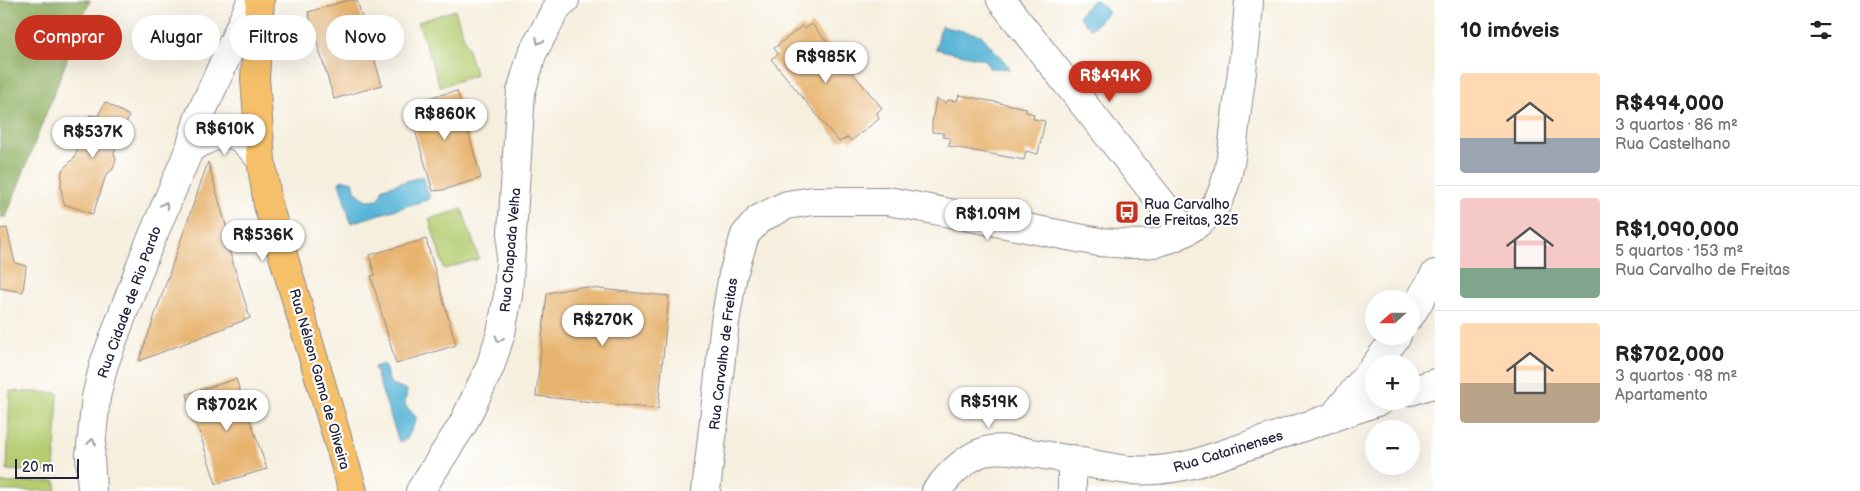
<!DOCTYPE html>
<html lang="pt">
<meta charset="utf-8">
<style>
:root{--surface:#fff;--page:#f6f6f6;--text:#222;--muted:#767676;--line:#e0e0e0;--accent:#c8321e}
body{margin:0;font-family:"Balsamiq Sans",sans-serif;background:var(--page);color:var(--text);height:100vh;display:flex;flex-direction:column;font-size:19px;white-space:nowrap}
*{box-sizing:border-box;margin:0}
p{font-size:16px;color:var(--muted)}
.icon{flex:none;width:28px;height:28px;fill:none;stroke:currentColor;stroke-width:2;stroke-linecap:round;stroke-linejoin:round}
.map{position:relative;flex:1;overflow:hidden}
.drawer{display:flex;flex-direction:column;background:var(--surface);width:425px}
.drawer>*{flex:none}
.banner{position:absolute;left:15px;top:15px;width:475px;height:45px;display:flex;gap:10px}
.needle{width:32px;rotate:249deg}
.tools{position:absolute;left:1365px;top:290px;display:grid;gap:10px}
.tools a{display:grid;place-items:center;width:55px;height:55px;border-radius:50%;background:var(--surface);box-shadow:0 5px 20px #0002;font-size:25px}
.scale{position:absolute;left:15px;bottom:12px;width:64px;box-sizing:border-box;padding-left:5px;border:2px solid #22223b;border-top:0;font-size:14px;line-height:18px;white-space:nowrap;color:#22223b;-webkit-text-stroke:4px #fff;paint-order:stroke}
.price{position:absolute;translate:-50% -42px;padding:0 11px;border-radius:18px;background:#fff;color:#222;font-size:16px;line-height:32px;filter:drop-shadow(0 1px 2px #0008)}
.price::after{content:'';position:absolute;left:50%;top:30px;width:15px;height:11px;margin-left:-8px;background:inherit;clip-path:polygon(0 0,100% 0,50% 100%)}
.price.active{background:var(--accent);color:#fff}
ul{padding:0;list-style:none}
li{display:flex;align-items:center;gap:15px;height:125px;padding:0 25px}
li+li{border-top:1px solid var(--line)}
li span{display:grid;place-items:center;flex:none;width:140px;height:100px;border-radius:5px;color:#555}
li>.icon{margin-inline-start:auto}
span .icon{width:60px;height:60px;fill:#fffc;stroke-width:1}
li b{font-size:21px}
h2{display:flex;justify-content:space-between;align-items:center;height:60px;padding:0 25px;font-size:21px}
.tag{padding:0 18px;border-radius:22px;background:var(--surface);box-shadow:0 5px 20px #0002;font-size:18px;line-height:45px}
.tag.active{background:var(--accent);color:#fff}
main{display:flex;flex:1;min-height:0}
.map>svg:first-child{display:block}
.green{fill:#b6cd72;stroke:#6c7856}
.forest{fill:#90b064;stroke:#596950}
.water{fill:#58b5d7;stroke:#3d6c89}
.building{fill:#e7b46f}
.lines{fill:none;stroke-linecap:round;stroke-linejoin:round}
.minor-casing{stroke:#8c888c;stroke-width:30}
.major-casing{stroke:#8c888c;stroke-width:30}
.minor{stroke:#fff;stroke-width:28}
.major{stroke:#f6c06b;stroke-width:28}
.oneway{stroke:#9c9ca7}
.labels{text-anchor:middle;stroke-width:4.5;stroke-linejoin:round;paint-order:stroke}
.poi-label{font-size:14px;fill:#22223b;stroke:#fff;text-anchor:start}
.street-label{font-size:14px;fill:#22223b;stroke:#fff}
</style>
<main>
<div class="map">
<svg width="1435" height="491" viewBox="0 0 1435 491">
<rect width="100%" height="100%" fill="#fff"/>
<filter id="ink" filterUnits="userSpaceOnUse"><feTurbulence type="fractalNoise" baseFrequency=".02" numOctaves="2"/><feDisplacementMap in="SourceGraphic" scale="10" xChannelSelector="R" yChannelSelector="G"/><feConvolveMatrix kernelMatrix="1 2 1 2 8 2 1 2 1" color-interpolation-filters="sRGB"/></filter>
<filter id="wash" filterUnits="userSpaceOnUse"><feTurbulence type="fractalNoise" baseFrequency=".0096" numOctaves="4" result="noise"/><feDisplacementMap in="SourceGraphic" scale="20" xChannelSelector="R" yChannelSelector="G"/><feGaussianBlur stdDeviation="1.12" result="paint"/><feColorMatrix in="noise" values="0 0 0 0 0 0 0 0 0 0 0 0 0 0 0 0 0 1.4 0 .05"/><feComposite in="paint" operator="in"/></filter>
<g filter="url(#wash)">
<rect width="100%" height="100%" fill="#f6efde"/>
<!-- green -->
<path class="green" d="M455 10 476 75 440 87 418 22Z
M462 209 479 259 444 269 429 219Z
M10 391 58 393 54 472 7 470Z
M56 481V491H0V483Z"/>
<!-- forest -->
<path class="forest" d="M0 0H90L6 217H0Z"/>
<!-- water -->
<path class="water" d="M1093 0H1097L1109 12 1091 29 1078 16Z
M941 26 981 35 1011 69 989 68 986 60 936 49Z
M423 176 430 199 351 223 339 182 344 180 353 182 356 192 366 200 379 199 383 188Z
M384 364 390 383 407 390 405 405 417 418 407 439 399 442 374 367Z"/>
<g id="blocks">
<!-- building -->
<path class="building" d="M349 0H357L382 85 334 99 308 12Z
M812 24 882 108 877 112 879 119 851 141 848 137 839 142 771 59 778 54 774 48 802 26 805 29Z
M457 91 481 178 443 190 433 191 408 106 435 96Z
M959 95 1026 108V112L1034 114 1033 119 1045 121 1038 154 1026 151 1024 160 948 146 951 138 943 137V133L932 132V123L936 99 946 103 948 100 957 101Z
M105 102 129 116 114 153 116 159 113 169 106 175 93 214 64 204 61 188 62 170 74 158 90 115 98 116Z
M208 162 229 236 225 237 250 318 139 361Z
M7 228 15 263 26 266 23 292 0 288V229Z
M426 239 456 345 396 364 371 276 375 275 369 255Z
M580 287 669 296 658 409 536 396 547 293Z
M236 379 267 469 216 484 187 394Z"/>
</g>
</g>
<g filter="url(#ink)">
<use href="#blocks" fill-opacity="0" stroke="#8c888c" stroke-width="1"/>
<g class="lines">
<!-- minor casing -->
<g class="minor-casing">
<path id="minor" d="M1001 0 1185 232
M190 148C227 129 234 126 261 160
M1411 315 1435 274
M1376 364 1397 336
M1411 391 1435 383
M1332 418 1374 367
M1072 459V491
M92 491 90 456 96 397 104 364 145 254 190 148 198 120 252 0
M420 491 463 424 490 367 501 333 508 295 521 92 532 54 557 7 565 0
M706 491 725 322 733 274 745 235 759 219 787 205 813 201H888L1099 242C1118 243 1140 246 1159 242 1184 236 1211 219 1221 195 1231 171 1233 143 1236 117 1241 78 1247 39 1249 0
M936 491C949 475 965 457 986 451 999 447 1017 451 1031 453 1059 457 1086 463 1114 468 1141 473 1170 470 1197 463L1380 401"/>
</g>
<!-- major casing -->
<g class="major-casing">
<path id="major" d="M260 0 255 78 261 160 268 205 353 491"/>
</g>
<!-- minor -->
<use href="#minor" class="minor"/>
<!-- major -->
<use href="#major" class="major"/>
</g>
<!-- one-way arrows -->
<defs><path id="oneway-chevron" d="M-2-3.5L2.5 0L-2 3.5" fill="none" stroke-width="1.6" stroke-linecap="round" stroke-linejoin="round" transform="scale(1.25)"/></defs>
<g class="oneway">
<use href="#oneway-chevron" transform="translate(539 41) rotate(118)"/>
<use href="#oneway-chevron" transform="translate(165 205) rotate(-67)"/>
<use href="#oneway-chevron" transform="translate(499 339) rotate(107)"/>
<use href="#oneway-chevron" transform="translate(92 442) rotate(-84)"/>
</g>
</g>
<!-- icons -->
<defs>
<g id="bus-square" transform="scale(1.25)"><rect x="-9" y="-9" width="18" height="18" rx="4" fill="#c8321e" stroke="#fff"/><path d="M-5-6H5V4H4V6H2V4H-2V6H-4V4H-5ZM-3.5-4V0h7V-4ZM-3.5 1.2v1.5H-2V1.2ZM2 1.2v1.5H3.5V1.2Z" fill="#fff"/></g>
</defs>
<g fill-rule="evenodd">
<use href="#bus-square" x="1127" y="212"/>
</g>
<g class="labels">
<!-- poi labels -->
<g class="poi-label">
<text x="1144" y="209">Rua Carvalho<tspan x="1144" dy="16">de Freitas, 325</tspan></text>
</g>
<!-- street labels -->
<g class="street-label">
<text transform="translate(510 250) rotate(-85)" y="5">Rua Chapada Velha</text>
<text transform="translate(129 302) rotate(-70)" y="5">Rua Cidade de Rio Pardo</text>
<text transform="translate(723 354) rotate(-83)" y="5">Rua Carvalho de Freitas</text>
<text transform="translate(320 379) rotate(74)" y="5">Rua Nélson Gama de Oliveira</text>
<text transform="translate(1228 451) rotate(-17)" y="5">Rua Catarinenses</text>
</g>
</g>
</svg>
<div class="tools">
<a><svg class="needle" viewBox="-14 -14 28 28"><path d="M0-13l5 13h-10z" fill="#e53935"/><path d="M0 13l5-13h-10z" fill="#767676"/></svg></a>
<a>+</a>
<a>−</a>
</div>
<div class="scale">20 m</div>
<b class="price" style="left:826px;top:84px">R$985K</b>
<b class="price active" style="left:1110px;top:103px">R$494K</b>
<b class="price" style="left:445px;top:141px">R$860K</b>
<b class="price" style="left:225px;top:156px">R$610K</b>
<b class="price" style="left:93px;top:159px">R$537K</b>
<b class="price" style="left:988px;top:241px">R$1.09M</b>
<b class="price" style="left:263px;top:262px">R$536K</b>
<b class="price" style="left:603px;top:347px">R$270K</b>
<b class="price" style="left:989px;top:429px">R$519K</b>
<b class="price" style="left:227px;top:432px">R$702K</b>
<div class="banner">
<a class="tag active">Comprar</a>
<a class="tag">Alugar</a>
<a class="tag">Filtros</a>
<a class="tag">Novo</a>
</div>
</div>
<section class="drawer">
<h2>10 imóveis<svg class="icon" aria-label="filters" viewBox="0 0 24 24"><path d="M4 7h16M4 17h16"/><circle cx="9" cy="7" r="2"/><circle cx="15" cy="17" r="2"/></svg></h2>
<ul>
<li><span style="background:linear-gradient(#ffd9b3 65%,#9aa5b1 0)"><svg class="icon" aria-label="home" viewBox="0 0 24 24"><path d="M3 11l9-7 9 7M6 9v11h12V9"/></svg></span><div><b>R$494,000</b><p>3 quartos · 86 m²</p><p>Rua Castelhano</p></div></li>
<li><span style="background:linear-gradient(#f6c9c9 70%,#7fa58c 0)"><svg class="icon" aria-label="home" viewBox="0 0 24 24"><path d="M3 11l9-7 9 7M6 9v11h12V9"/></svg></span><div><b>R$1,090,000</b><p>5 quartos · 153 m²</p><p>Rua Carvalho de Freitas</p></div></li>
<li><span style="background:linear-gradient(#ffd9b3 60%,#b9a48a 0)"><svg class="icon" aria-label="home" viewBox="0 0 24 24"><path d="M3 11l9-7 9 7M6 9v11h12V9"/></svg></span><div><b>R$702,000</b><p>3 quartos · 98 m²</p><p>Apartamento</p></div></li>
</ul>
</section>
</main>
